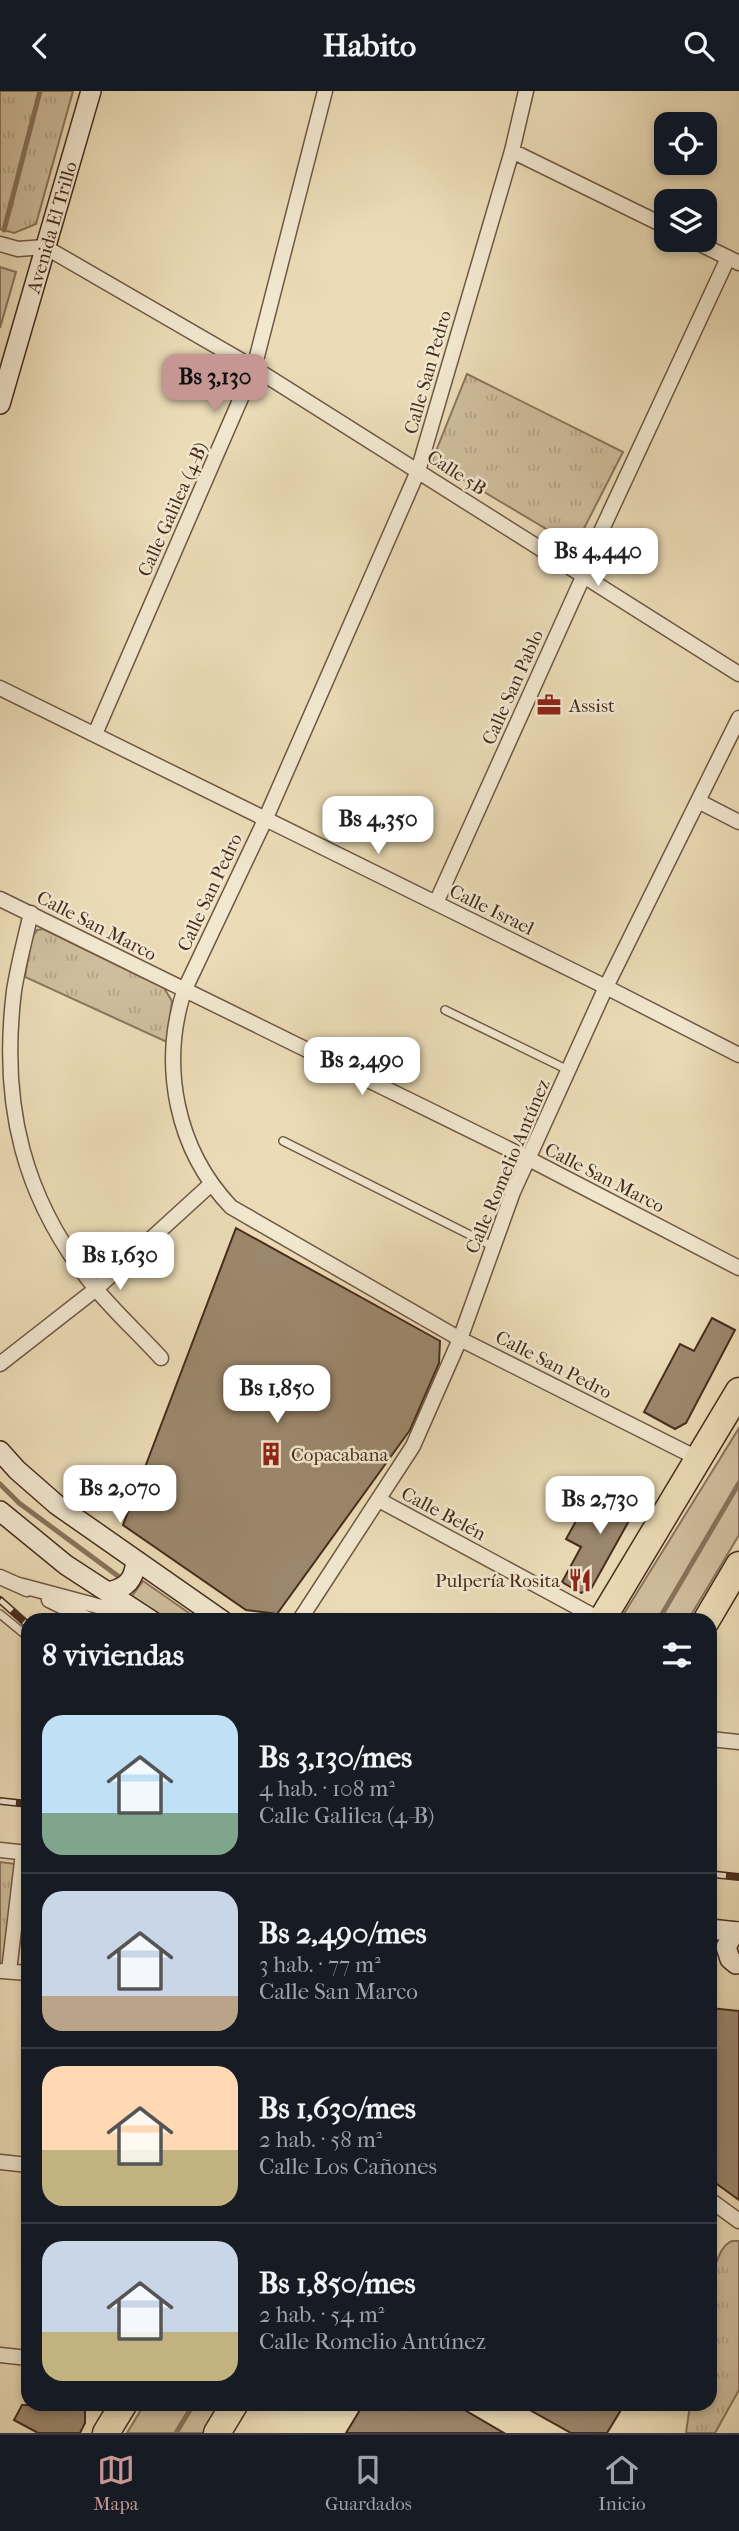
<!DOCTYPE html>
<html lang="es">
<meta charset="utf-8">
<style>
:root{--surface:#171b24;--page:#242831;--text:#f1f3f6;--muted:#9ea1a6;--line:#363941;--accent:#c59692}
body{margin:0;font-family:"IM FELL French Canon",serif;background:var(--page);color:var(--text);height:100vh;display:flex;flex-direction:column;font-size:26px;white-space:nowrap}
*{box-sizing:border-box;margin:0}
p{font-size:23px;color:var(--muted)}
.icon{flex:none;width:38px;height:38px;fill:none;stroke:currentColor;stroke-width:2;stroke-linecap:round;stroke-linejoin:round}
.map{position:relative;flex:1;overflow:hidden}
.sheet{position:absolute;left:21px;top:1522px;width:696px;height:798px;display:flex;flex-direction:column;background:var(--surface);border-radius:21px;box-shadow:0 4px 10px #0003}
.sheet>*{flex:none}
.controls{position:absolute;left:654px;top:21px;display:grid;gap:14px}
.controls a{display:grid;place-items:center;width:63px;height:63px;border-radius:14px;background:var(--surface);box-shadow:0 4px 10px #0003;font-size:35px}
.price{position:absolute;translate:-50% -60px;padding:0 16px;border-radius:14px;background:#fff;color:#222;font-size:23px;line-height:46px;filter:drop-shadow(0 2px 4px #0008)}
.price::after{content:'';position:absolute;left:50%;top:42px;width:21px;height:16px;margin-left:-10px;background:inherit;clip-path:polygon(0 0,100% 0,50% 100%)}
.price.active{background:var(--accent);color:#111}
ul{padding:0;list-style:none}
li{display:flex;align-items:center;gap:21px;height:175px;padding:0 21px}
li+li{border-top:2px solid var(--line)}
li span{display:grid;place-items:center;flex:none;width:196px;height:140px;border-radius:21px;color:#555}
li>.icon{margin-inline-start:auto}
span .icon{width:84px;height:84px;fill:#fffc;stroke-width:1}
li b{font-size:30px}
h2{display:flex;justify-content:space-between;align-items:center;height:84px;padding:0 21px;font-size:30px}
header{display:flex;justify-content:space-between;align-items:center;height:91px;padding:0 21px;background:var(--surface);font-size:32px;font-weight:800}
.dock{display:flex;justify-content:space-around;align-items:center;height:98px;border-top:2px solid var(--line);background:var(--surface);font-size:19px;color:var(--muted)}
.dock a{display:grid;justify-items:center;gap:4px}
.dock .active{color:var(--accent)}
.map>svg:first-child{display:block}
.grass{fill:#cfbe9d;stroke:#8a755d;stroke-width:2}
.park{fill:url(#park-tufts);stroke:#8a755d;stroke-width:2}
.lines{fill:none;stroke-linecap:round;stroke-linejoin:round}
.stream{stroke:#87725a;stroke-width:5}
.building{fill:#9c886d;stroke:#462c1d;stroke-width:2}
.lane-casing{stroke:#6f5844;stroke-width:10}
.street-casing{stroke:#6f5844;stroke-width:17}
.secondary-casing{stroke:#462c1d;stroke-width:22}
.highway-casing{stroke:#462c1d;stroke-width:29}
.lane{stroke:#f2e8d0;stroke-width:7}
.street{stroke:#f2e8d0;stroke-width:14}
.secondary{stroke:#f2e8d0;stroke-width:19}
.highway{stroke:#ebdcb7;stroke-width:26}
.rail-casing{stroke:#462c1d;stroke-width:8}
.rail{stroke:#f2e8d0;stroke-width:5;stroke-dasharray:16;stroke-linecap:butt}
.labels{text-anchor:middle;stroke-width:5;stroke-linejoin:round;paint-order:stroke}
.street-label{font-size:19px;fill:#462c1d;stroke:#f2e8d0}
.poi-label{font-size:19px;fill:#462c1d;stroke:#f2e8d0;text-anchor:start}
</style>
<header><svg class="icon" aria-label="back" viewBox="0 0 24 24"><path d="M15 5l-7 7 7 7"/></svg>Habito<svg class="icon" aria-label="search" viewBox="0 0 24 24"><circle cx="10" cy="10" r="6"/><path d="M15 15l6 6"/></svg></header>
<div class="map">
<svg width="739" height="2342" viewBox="0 0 739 2342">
<defs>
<pattern id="park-tufts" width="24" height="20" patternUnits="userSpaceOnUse" patternTransform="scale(1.75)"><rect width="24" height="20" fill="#cfbe9d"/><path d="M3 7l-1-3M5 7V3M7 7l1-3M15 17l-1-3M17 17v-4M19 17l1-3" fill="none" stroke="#b3a387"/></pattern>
</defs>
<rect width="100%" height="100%" fill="#ebdcb7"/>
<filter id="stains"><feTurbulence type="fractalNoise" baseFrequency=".00286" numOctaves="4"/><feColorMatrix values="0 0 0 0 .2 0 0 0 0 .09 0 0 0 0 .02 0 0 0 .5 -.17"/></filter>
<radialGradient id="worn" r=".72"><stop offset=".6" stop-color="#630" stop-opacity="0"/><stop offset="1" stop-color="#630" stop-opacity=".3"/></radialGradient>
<!-- grass -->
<path class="grass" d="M0 176 16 181 0 237Z
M739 1337V1444L688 1529H620Z
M143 1490 199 1529H166L130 1508Z
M144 2314H221L204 2342H127Z"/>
<!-- park -->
<path class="park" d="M0 0H73L36 133 14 142 0 138Z
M467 283 623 361 575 455 432 370Z
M43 838 164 897 172 910 167 951 25 886 31 848 37 839Z
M0 1771 16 1773 5 1873H0Z
M732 2150H739V2299L715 2342H686L690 2314H710C710 2282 700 2162 732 2150Z"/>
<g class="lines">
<!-- stream -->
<path class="stream" d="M4 139 40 0
M0 1393 19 1412 122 1488
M658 1530 739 1392
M176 2342 193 2314"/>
</g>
<!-- building -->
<path class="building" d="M236 1137 440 1250 439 1272 410 1339 277 1523 246 1519 123 1434Z
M712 1227 735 1239 686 1332 675 1338 644 1321 680 1253 694 1260Z
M621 1389 645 1401 591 1498 581 1502 562 1491 581 1456 566 1448 585 1414 601 1424Z
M710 1917 739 1920V2109L710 2088Z
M22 2314H85V2332L80 2342H38L14 2329Z
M363 2314H456L504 2342H346Z
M521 2314H624L607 2342H571Z"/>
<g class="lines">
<!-- lane casing -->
<g class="lane-casing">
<path id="lane" d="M445 919 568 979
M283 1050 492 1155
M0 1523 28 1546"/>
</g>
<!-- street casing -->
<g class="street-casing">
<path id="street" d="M526 0 512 60 418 380 265 729 184 900C160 975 176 1058 231 1116L460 1248 699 1368
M512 60 667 136
M692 149 739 172
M0 153 18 158 45 156 254 277 739 583
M0 597 606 896 739 964
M95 643 254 277 325 0
M698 710 739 731
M0 808 529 1068 739 1177
M436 812 583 486 591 462 728 167
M31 822C25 848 18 874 14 900 0 1014 23 1109 96 1198 116 1222 140 1244 161 1267
M0 1273 96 1198 210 1094
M379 1409 601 1529
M0 1486 27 1498
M19 1494 139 1526
M49 1509 92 1530
M299 1530 413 1355 460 1248 513 1101 606 896 739 627
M710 1648 739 1651
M0 1759 28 1762
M2 1880 28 1882
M9 1880 23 1762
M0 2071 28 2074
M710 2109 739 2130
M0 2264 28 2267"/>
</g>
<!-- secondary casing -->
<g class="secondary-casing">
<g id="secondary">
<path id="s1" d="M0 313 91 0"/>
<path d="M0 1360 17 1379 57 1414 223 1530"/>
<path d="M0 1420 66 1474 152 1530"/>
<path d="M108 1501C127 1497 134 1489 136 1470"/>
<path d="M710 1838 739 1841"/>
<path d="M736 1873 730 1868 726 1856 733 1844 738 1841"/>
</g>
</g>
<!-- highway casing -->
<g class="highway-casing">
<path id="highway" d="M601 1530 739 1300
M706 1530 739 1474
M106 2342 123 2314
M217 2342 234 2314"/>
</g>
<!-- lane -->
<use href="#lane" class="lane"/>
<!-- street -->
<use href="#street" class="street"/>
<!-- secondary -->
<use href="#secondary" class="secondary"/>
<!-- highway -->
<use href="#highway" class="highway"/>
<!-- rail casing -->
<g class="rail-casing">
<path id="rail" d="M0 1509 28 1534
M0 1710 28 1713
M710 1783 739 1786"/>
</g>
<!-- rail -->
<use href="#rail" class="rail"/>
</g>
<!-- icons -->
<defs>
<g id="office-bare" transform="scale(1.89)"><path d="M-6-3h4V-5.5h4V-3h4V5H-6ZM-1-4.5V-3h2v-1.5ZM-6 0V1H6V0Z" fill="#8f2418" stroke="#f2e8d0" stroke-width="2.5" paint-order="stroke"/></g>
<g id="building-bare" transform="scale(1.89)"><path d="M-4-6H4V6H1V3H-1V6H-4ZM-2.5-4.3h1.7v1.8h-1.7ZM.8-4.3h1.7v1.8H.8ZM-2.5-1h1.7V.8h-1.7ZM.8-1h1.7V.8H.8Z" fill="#8f2418" stroke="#f2e8d0" stroke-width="2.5" paint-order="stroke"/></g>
<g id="restaurant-bare" transform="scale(1.89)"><path d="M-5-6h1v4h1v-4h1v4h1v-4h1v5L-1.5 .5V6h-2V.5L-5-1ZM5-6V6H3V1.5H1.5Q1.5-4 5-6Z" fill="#8f2418" stroke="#f2e8d0" stroke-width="2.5" paint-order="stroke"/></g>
</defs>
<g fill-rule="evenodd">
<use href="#office-bare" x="549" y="614"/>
<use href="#building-bare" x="271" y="1363"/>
<use href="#restaurant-bare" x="580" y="1489"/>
</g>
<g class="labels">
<!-- street labels -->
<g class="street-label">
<text dy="7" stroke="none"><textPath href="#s1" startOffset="184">Avenida El Trillo</textPath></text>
<text transform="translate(427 281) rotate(-74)" y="7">Calle San Pedro</text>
<text transform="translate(457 381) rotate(33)" y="7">Calle 5B</text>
<text transform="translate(172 418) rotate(-66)" y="7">Calle Galilea (4-B)</text>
<text transform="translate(512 596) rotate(-66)" y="7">Calle San Pablo</text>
<text transform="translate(209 801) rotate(-65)" y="7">Calle San Pedro</text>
<text transform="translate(492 818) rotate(26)" y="7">Calle Israel</text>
<text transform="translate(97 834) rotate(27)" y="7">Calle San Marco</text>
<text transform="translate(507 1075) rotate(-67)" y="7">Calle Romelio Antúnez</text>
<text transform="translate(605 1086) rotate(27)" y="7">Calle San Marco</text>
<text transform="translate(554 1273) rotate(27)" y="7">Calle San Pedro</text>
<text transform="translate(444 1422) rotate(28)" y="7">Calle Belén</text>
</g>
<!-- poi labels -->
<g class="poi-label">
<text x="569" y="621">Assist</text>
<text x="291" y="1370">Copacabana</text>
<text x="560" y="1496" text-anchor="end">Pulpería Rosita</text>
</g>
</g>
<rect width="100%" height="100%" filter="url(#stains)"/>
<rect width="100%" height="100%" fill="url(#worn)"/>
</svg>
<div class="controls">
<a><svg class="icon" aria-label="locate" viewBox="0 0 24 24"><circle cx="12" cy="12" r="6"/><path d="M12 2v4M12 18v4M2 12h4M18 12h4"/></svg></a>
<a><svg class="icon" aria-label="layers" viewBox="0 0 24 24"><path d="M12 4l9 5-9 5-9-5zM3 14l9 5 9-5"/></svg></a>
</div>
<b class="price active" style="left:215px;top:323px">Bs 3,130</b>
<b class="price" style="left:598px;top:497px">Bs 4,440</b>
<b class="price" style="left:378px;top:765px">Bs 4,350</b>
<b class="price" style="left:362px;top:1006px">Bs 2,490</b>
<b class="price" style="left:120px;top:1201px">Bs 1,630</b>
<b class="price" style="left:277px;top:1334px">Bs 1,850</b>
<b class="price" style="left:120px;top:1434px">Bs 2,070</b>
<b class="price" style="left:600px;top:1445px">Bs 2,730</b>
<section class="sheet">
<h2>8 viviendas<svg class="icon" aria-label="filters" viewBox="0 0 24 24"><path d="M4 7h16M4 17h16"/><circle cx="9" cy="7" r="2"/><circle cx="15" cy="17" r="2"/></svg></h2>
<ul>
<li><span style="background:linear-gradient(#bfe0f5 70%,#7fa58c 0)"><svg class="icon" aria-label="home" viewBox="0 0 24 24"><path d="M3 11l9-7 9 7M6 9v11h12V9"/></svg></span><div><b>Bs 3,130/mes</b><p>4 hab. · 108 m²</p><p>Calle Galilea (4-B)</p></div></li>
<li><span style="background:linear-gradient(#c9d6e8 75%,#b9a48a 0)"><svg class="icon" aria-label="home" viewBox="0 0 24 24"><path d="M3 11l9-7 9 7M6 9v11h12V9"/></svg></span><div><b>Bs 2,490/mes</b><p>3 hab. · 77 m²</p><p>Calle San Marco</p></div></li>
<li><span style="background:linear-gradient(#ffd9b3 60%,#c2b280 0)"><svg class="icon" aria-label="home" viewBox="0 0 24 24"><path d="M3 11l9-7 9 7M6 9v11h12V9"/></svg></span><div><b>Bs 1,630/mes</b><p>2 hab. · 58 m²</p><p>Calle Los Cañones</p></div></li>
<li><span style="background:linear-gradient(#c9d6e8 65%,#c2b280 0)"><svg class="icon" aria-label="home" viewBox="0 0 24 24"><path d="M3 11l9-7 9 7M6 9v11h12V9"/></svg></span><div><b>Bs 1,850/mes</b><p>2 hab. · 54 m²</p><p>Calle Romelio Antúnez</p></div></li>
</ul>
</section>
</div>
<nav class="dock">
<a class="active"><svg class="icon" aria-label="map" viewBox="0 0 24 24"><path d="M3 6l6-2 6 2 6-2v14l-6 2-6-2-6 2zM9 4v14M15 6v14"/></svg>Mapa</a>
<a><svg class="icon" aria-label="saved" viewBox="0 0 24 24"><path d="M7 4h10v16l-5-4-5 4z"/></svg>Guardados</a>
<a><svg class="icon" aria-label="home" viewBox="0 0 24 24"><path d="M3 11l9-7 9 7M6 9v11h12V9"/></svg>Inicio</a>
</nav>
